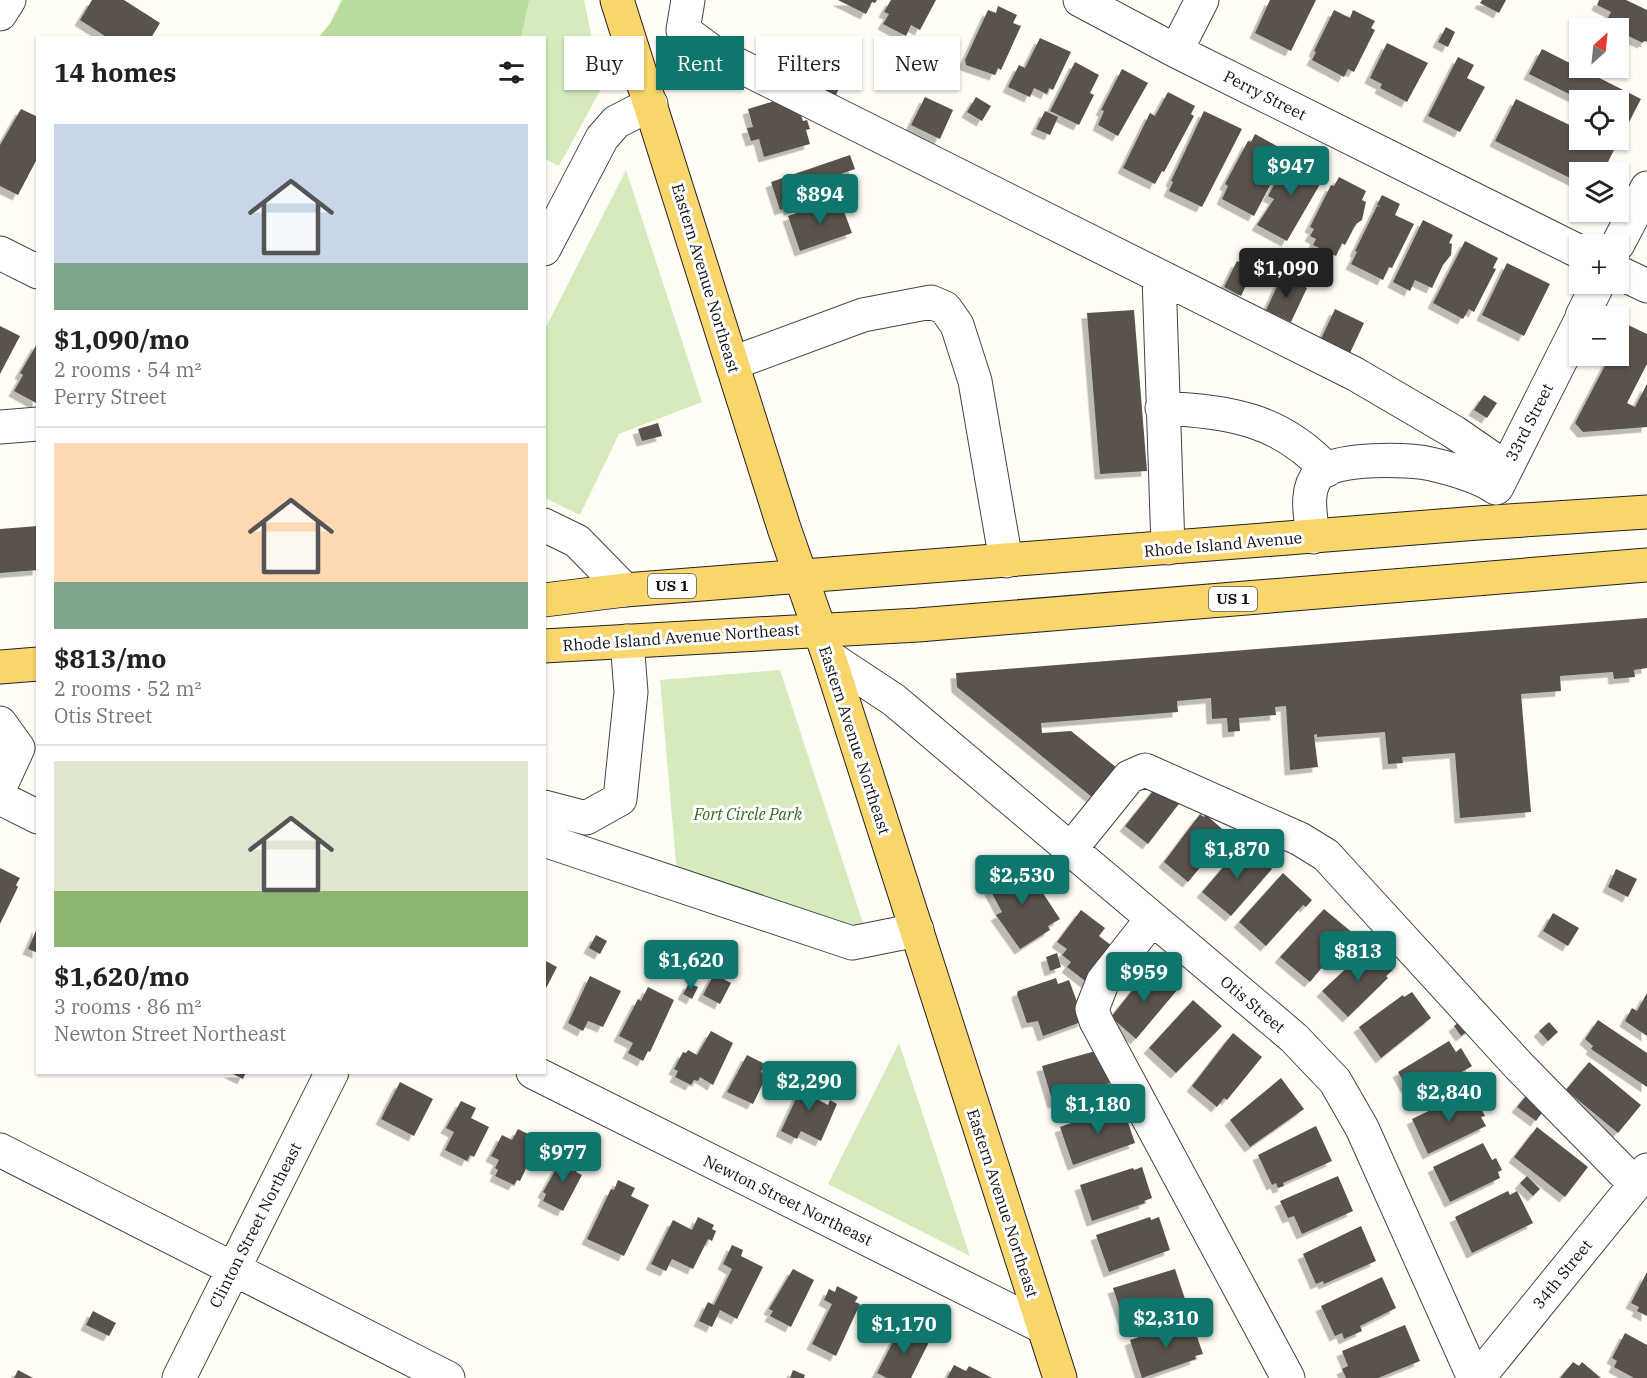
<!DOCTYPE html>
<meta charset="utf-8">
<style>
:root{--surface:#fff;--page:#f2f2f2;--text:#222;--muted:#767676;--line:#e0e0e0;--accent:#0f766e}
body{margin:0;font-family:"IBM Plex Serif",serif;background:var(--page);color:var(--text);height:100vh;display:flex;flex-direction:column;font-size:22px;white-space:nowrap}
*{box-sizing:border-box;margin:0}
p{font-size:20px;color:var(--muted)}
.icon{flex:none;width:33px;height:33px;fill:none;stroke:currentColor;stroke-width:2;stroke-linecap:round;stroke-linejoin:round}
.map{position:relative;flex:1;overflow:hidden}
.details{position:absolute;left:36px;top:36px;width:510px;height:1038px;display:flex;flex-direction:column;background:var(--surface);border-radius:0px;box-shadow:0 2px 4px #0004}
.details>*{flex:none}
.top-card{position:absolute;left:564px;top:36px;width:570px;height:54px;display:flex;gap:12px}
.needle{width:39px;rotate:27deg}
.controls{position:absolute;left:1569px;top:18px;display:grid;gap:12px}
.controls a{display:grid;place-items:center;width:60px;height:60px;border-radius:0px;background:var(--surface);box-shadow:0 2px 4px #0004;font-size:30px}
.price{position:absolute;translate:-50% -51px;padding:0 14px;border-radius:6px;background:var(--accent);color:#fff;font-size:20px;line-height:39px;filter:drop-shadow(0 2px 3px #0008)}
.price::after{content:'';position:absolute;left:50%;top:36px;width:18px;height:14px;margin-left:-9px;background:inherit;clip-path:polygon(0 0,100% 0,50% 100%)}
.price.active{background:#222;color:#fff}
ul{padding:0;list-style:none}
li{display:grid;align-content:center;gap:12px;height:318px;padding:0 18px}
li+li{border-top:2px solid var(--line)}
li span{display:grid;place-items:center;height:186px;border-radius:0px;color:#555}
li>.icon{margin-inline-start:auto}
span .icon{width:108px;height:108px;fill:#fffc;stroke-width:1}
li b{font-size:26px}
h2{display:flex;justify-content:space-between;align-items:center;height:72px;padding:0 18px;font-size:26px}
.chip{padding:0 21px;border-radius:0px;background:var(--surface);box-shadow:0 2px 4px #0004;font-size:21px;line-height:54px}
.chip.active{background:var(--accent);color:#fff}
.map>svg:first-child{display:block}
.green{fill:#d5ebbd}
.forest{fill:#b9dc9c}
.building{fill:#5a524d;filter:url(#shadow)}
.lines{fill:none;stroke-linecap:round;stroke-linejoin:round}
.minor-casing{stroke:#444;stroke-width:35}
.major-casing{stroke:#222;stroke-width:35}
.minor{stroke:#fff;stroke-width:33}
.major{stroke:#f9d66b;stroke-width:33}
.labels{text-anchor:middle;stroke-width:6;stroke-linejoin:round;paint-order:stroke}
.shield{fill:#fff;stroke:#585858;stroke-width:1.5}
.shield-label{font-size:15px;font-weight:bold;fill:#111}
.street-label{font-size:16px;fill:#111;stroke:#fff}
.park-label{font-size:16px;font-style:italic;fill:#2f6b1f;stroke:#fff}
</style>
<div class="map">
<svg width="1647" height="1378" viewBox="0 0 1647 1378">
<defs>
<filter id="shadow"><feDropShadow dx="-5.5" dy="5.5" stdDeviation="0" flood-color="#0004"/></filter>
</defs>
<rect width="100%" height="100%" fill="#fffdf5"/>
<!-- green -->
<path class="green" d="M341 0H584L602 87 559 166 545 159 544 38H323Z
M626 170 702 402 619 434 580 515 545 498V329Z
M780 670 864 926 848 930 677 874 660 680Z
M899 1043 970 1256 828 1184Z"/>
<!-- forest -->
<path class="forest" d="M343 0H529L521 37H319L332 21Z"/>
<!-- building -->
<path class="building" d="M92 0H124L160 23 151 38H108L80 20Z
M838 0H877L875 3 872 2 866 14Z
M891 0H936L920 30 911 25 906 36 883 24 889 14 884 12Z
M1270 0H1316L1291 51 1255 33Z
M1482 0H1506L1499 13 1480 3Z
M1599 0H1626L1647 10V42L1644 41 1643 43 1618 31V28L1604 25 1611 12 1597 5Z
M998 6 1017 15 1013 23 1021 26 1001 70 998 68 995 75 966 65 965 60 988 10 996 13Z
M1334 10 1350 18 1353 10 1375 21 1371 28 1375 30 1354 72 1348 69 1344 77 1312 60 1316 52 1314 51Z
M1446 27 1455 32 1448 47 1438 42Z
M1040 38 1071 52 1053 90 1049 88 1047 94 1034 88 1030 97 1008 87 1019 65 1025 68Z
M1387 43 1428 63 1407 102 1380 88 1382 84 1370 78Z
M1542 49 1641 99 1628 124 1618 119V100H1581L1529 74Z
M828 53 851 64 833 101 807 89 814 74 818 76Z
M1458 57 1474 65 1467 78 1485 87 1460 132 1428 116Z
M1075 62 1099 75 1090 93 1094 95 1079 125 1050 111Z
M1122 69 1148 83 1118 136 1098 125 1104 111 1101 110Z
M1168 92 1195 106 1191 114 1194 116 1164 172 1162 171 1155 184 1123 168 1150 113 1155 116Z
M925 97 953 110 940 139 911 125Z
M976 97 991 106 982 121 967 112Z
M1516 99 1580 130V140H1598L1615 148 1603 172H1580V183L1495 141Z
M778 100 800 112 803 121 807 120 810 129 806 130 810 144 764 157 759 139 751 141 747 128 753 127 748 109Z
M21 109 38 117V157L18 195 0 186V145Z
M1045 111 1058 117 1050 135 1036 129Z
M1204 111 1242 129 1202 207 1169 191 1173 182 1171 181Z
M1255 134 1284 150 1280 157 1284 159 1254 216 1222 199 1228 186 1225 184 1248 141 1251 142Z
M850 155 855 169 838 175 842 187 827 195 828 197 790 210 788 207 780 210 771 182Z
M1294 155 1323 170 1319 177 1323 179 1287 241 1257 225 1274 199 1268 196 1287 161 1290 163Z
M1339 177 1366 191 1362 200 1366 202 1362 220 1356 224 1345 245 1342 243 1336 256 1313 245 1316 239 1310 236 1314 229 1310 227 1331 185 1334 186Z
M1382 195 1400 204 1395 215 1414 224 1392 268 1389 267 1383 280 1351 264 1357 252 1355 251 1377 206 1381 207 1377 205Z
M839 198 852 233 800 251 788 216Z
M1423 220 1453 235 1449 243 1452 244 1451 255 1443 265 1432 288 1415 280 1410 291 1393 282Z
M1465 241 1498 258 1493 268 1496 269 1474 312 1469 309 1463 319 1433 303Z
M1237 261 1254 269 1241 296 1224 287Z
M1507 263 1550 284 1524 336 1482 315Z
M1282 276 1307 288 1291 322 1266 310Z
M1335 309 1364 323 1350 353 1321 339Z
M1134 310 1147 471 1100 474 1087 313Z
M1626 324 1647 334V364L1627 403 1635 407 1647 384V427L1583 432 1575 423 1610 356H1618V339Z
M0 326 20 336 0 374Z
M38 342V404L14 391 23 375 20 373Z
M1484 395 1497 403 1487 418 1474 410Z
M658 423 662 436 642 441 638 429Z
M38 526V570L0 573V529Z
M1647 618V668L1634 670 1635 677 1614 679 1613 672 1560 676 1561 691 1521 694 1531 812 1460 818 1455 753 1402 757 1403 763 1388 764 1385 732 1317 737V734L1314 735 1318 767 1290 770 1286 706 1275 707 1276 715 1239 718 1240 731 1228 732 1227 718 1212 719 1211 698 1177 701 1178 712 1041 723 1042 733 1071 731 1122 772 1098 802 957 687 956 673Z
M1157 786 1185 796 1148 844 1125 826Z
M1200 814 1204 817 1205 814 1228 834 1188 882 1164 862Z
M1247 817 1261 829 1248 844 1234 833Z
M1243 844 1272 869 1231 916 1202 892Z
M1023 863 1060 919 1048 926 1050 930 1020 949 996 915 1002 912 987 884Z
M0 868 20 878 16 885 18 887 0 924Z
M1616 869 1637 879 1628 897 1608 887Z
M1283 873 1312 900 1306 907 1303 905 1266 946 1239 922Z
M1324 909 1354 934 1346 944 1343 942 1310 982 1280 957Z
M1081 910 1105 928 1099 936 1116 949 1089 984 1067 967 1071 962 1062 955 1067 949 1057 942Z
M1553 913 1579 928 1568 946 1543 931Z
M38 926V953L28 949Z
M596 935 607 941 600 954 589 948Z
M1370 946 1393 970 1386 976 1388 978 1348 1017 1322 991Z
M1057 953 1061 967 1050 971 1046 957Z
M544 960 557 967 544 992Z
M1151 967 1178 989 1136 1039 1111 1017Z
M714 974 731 983 720 1004 703 995Z
M590 976 621 991 603 1027 588 1021 583 1031 568 1023Z
M1056 978 1058 984 1069 980 1084 1021 1043 1036 1038 1021 1027 1023 1017 994 1018 991Z
M689 983 698 987 692 999 683 994Z
M648 987 674 1000 650 1052 648 1051 643 1061 628 1053 633 1043 619 1036 638 999 641 1001Z
M1412 992 1431 1018 1381 1058 1359 1027 1403 995 1404 997Z
M1647 993V1036L1625 1021 1632 1008 1637 1011Z
M1193 1000 1222 1026 1176 1073 1149 1048Z
M1465 1017 1472 1028 1461 1036 1454 1026Z
M1598 1020 1647 1053V1087L1591 1049 1593 1046 1585 1039Z
M1549 1022 1558 1032 1548 1041 1539 1031Z
M711 1031 733 1043 713 1085 700 1077 698 1081 694 1080 691 1085 675 1077 678 1071 674 1069 683 1052 686 1053 688 1050 697 1055Z
M1233 1033 1262 1057 1227 1100 1224 1098 1217 1107 1192 1086Z
M1449 1041 1456 1052 1461 1048 1472 1066 1414 1100 1398 1072Z
M1099 1050 1113 1082 1107 1084 1108 1088 1053 1103 1042 1066Z
M747 1055 765 1064 761 1072 767 1075 753 1104 727 1092Z
M1589 1062 1641 1105 1618 1133 1566 1090Z
M229 1072H246L243 1079Z
M807 1075 825 1084 817 1099 828 1105 830 1100 837 1104 821 1141 801 1131 797 1139 781 1131Z
M1281 1078 1304 1109 1250 1147 1230 1120Z
M400 1082 433 1099 414 1136 381 1119Z
M1529 1092 1547 1106 1536 1121 1517 1107Z
M1462 1095 1463 1099 1471 1095 1476 1104 1478 1102 1485 1116 1481 1117 1486 1126 1428 1154 1412 1119Z
M461 1101 476 1108 471 1118 489 1127 474 1157 470 1155 467 1161 445 1150 454 1132 446 1128Z
M1122 1105 1135 1143 1073 1165 1060 1127Z
M1316 1126 1332 1161 1283 1183 1284 1186 1278 1188 1276 1183 1272 1185 1258 1155Z
M1537 1127 1588 1167 1565 1197 1514 1157Z
M518 1129 540 1140 520 1181 517 1180 514 1185 495 1176 498 1170 495 1168 499 1160 491 1156 502 1135 512 1140Z
M1483 1143 1492 1160 1496 1158 1502 1170 1498 1172 1500 1178 1450 1202 1433 1167Z
M565 1153 581 1161 576 1172 582 1175 563 1211 543 1201 546 1194 543 1192Z
M1142 1167 1152 1198 1144 1201 1145 1203 1092 1221 1080 1185 1133 1168 1134 1170Z
M1338 1176 1353 1211 1302 1234 1294 1216 1288 1218 1280 1201Z
M1527 1176 1540 1189 1533 1196 1520 1183Z
M618 1180 635 1188 631 1196 649 1205 624 1256 587 1239 611 1189 614 1190Z
M1508 1191 1510 1195 1517 1191 1533 1223 1472 1253 1455 1217Z
M698 1217 714 1225 712 1229 716 1231 712 1241 708 1239 693 1269 672 1259 666 1271 651 1264 673 1220 692 1230Z
M1150 1217 1151 1220 1159 1217 1170 1250 1109 1272 1096 1235Z
M1361 1226 1376 1261 1324 1284 1323 1281 1316 1284 1303 1254Z
M732 1245 743 1250 741 1256 763 1267 737 1319 720 1310 712 1327 699 1321 708 1302 714 1305 732 1269 723 1264Z
M793 1269 814 1280 791 1327 770 1316 773 1311 769 1309Z
M1175 1269 1186 1302 1125 1324 1113 1288Z
M1647 1272V1316L1637 1311 1639 1307 1631 1303Z
M1382 1277 1396 1308 1360 1326 1362 1331 1344 1339 1342 1333 1335 1336 1321 1306Z
M837 1286 858 1297 855 1302 860 1304 836 1356 812 1344 832 1304 824 1300 829 1289 835 1292Z
M93 1311 116 1323 109 1336 86 1325Z
M1184 1322V1324L1192 1322 1203 1354 1195 1356 1196 1359 1142 1378 1130 1340Z
M1405 1325 1420 1361 1378 1378H1346L1342 1369 1348 1366 1342 1351Z
M901 1326 930 1340 911 1378H887L877 1373Z
M1625 1333 1647 1345V1378H1634L1614 1367 1617 1361 1612 1358Z
M1573 1362 1579 1366 1582 1362 1601 1378H1560Z
M954 1365 966 1371 969 1366 992 1378H947Z
M18 1370 33 1378H14Z
M793 1370 805 1375 804 1378H790Z"/>
<g class="lines">
<!-- minor casing -->
<g class="minor-casing">
<path id="minor" d="M688 0 683 30 714 53 1355 374 1454 432 1506 468
M1080 0 1176 51 1580 252
M0 14 9 0
M1176 51 1202 0
M1618 244 1647 188
M544 249 602 138 616 122 651 104
M0 253 38 272
M1618 272 1647 286
M1159 276 1168 548
M1582 316 1598 284
M733 363 863 315 931 302 945 308 957 325 975 381 1006 561
M1162 408C1229 412 1279 418 1327 470
M0 427 38 424
M1497 487 1580 322
M544 525 577 541 625 590
M1313 537C1311 517 1304 490 1319 474 1335 457 1409 459 1431 464 1453 469 1478 476 1496 488
M829 657 894 700 1294 1038 1335 1081 1362 1128 1474 1378
M0 723 18 748 0 787
M0 798 38 817
M544 807 586 818 620 799 631 692 627 641
M544 840 852 943 917 930
M1070 850 1129 777 1145 770 1300 839 1326 855 1519 1066 1635 1184
M1152 919 1103 981 1092 1009 1096 1021 1288 1378
M533 1072 1043 1327
M0 1150 448 1378
M179 1378 332 1072
M1478 1378 1647 1170"/>
</g>
<!-- major casing -->
<g class="major-casing">
<path id="major" d="M617 0 784 528 829 657 1060 1378
M544 600 625 590 1478 523 1647 512
M544 646 918 625 1647 565
M0 667 38 664"/>
</g>
<!-- minor -->
<use href="#minor" class="minor"/>
<!-- major -->
<use href="#major" class="major"/>
</g>
<g class="labels">
<!-- shield labels -->
<g class="shield">
<rect x="648" y="574" width="48" height="24" rx="4.5"/>
<rect x="1209" y="587" width="48" height="24" rx="4.5"/>
</g>
<g class="shield-label">
<text x="672" y="591">US 1</text>
<text x="1233" y="604">US 1</text>
</g>
<!-- street labels -->
<g class="street-label">
<text transform="translate(1265 95) rotate(27)" y="6">Perry Street</text>
<text transform="translate(706 278) rotate(73)" y="6">Eastern Avenue Northeast</text>
<text transform="translate(1529 422) rotate(-63)" y="6">33rd Street</text>
<text transform="translate(1223 544) rotate(-5)" y="6">Rhode Island Avenue</text>
<text transform="translate(681 637) rotate(-4)" y="6">Rhode Island Avenue Northeast</text>
<text transform="translate(855 740) rotate(72)" y="6">Eastern Avenue Northeast</text>
<text transform="translate(1253 1004) rotate(40)" y="6">Otis Street</text>
<text transform="translate(788 1200) rotate(26)" y="6">Newton Street Northeast</text>
<text transform="translate(1003 1203) rotate(72)" y="6">Eastern Avenue Northeast</text>
<text transform="translate(255 1225) rotate(-63)" y="6">Clinton Street Northeast</text>
<text transform="translate(1562 1274) rotate(-51)" y="6">34th Street</text>
</g>
<!-- park labels -->
<g class="park-label">
<text x="748" y="820">Fort Circle Park</text>
</g>
</g>
</svg>
<div class="controls">
<a><svg class="needle" viewBox="-14 -14 28 28"><path d="M0-13l5 13h-10z" fill="#e53935"/><path d="M0 13l5-13h-10z" fill="#767676"/></svg></a>
<a><svg class="icon" aria-label="locate" viewBox="0 0 24 24"><circle cx="12" cy="12" r="6"/><path d="M12 2v4M12 18v4M2 12h4M18 12h4"/></svg></a>
<a><svg class="icon" aria-label="layers" viewBox="0 0 24 24"><path d="M12 4l9 5-9 5-9-5zM3 14l9 5 9-5"/></svg></a>
<a>+</a>
<a>−</a>
</div>
<b class="price" style="left:1291px;top:197px">$947</b>
<b class="price" style="left:820px;top:225px">$894</b>
<b class="price active" style="left:1286px;top:299px">$1,090</b>
<b class="price" style="left:1237px;top:880px">$1,870</b>
<b class="price" style="left:1022px;top:906px">$2,530</b>
<b class="price" style="left:1358px;top:982px">$813</b>
<b class="price" style="left:691px;top:991px">$1,620</b>
<b class="price" style="left:1144px;top:1003px">$959</b>
<b class="price" style="left:809px;top:1112px">$2,290</b>
<b class="price" style="left:1449px;top:1123px">$2,840</b>
<b class="price" style="left:1098px;top:1135px">$1,180</b>
<b class="price" style="left:563px;top:1183px">$977</b>
<b class="price" style="left:1166px;top:1349px">$2,310</b>
<b class="price" style="left:904px;top:1355px">$1,170</b>
<div class="top-card">
<a class="chip">Buy</a>
<a class="chip active">Rent</a>
<a class="chip">Filters</a>
<a class="chip">New</a>
</div>
<section class="details">
<h2>14 homes<svg class="icon" aria-label="filters" viewBox="0 0 24 24"><path d="M4 7h16M4 17h16"/><circle cx="9" cy="7" r="2"/><circle cx="15" cy="17" r="2"/></svg></h2>
<ul>
<li><span style="background:linear-gradient(#c9d6e8 75%,#7fa58c 0)"><svg class="icon" aria-label="home" viewBox="0 0 24 24"><path d="M3 11l9-7 9 7M6 9v11h12V9"/></svg></span><div><b>$1,090/mo</b><p>2 rooms · 54 m²</p><p>Perry Street</p></div></li>
<li><span style="background:linear-gradient(#ffd9b3 75%,#7fa58c 0)"><svg class="icon" aria-label="home" viewBox="0 0 24 24"><path d="M3 11l9-7 9 7M6 9v11h12V9"/></svg></span><div><b>$813/mo</b><p>2 rooms · 52 m²</p><p>Otis Street</p></div></li>
<li><span style="background:linear-gradient(#dfe7d0 70%,#8fb573 0)"><svg class="icon" aria-label="home" viewBox="0 0 24 24"><path d="M3 11l9-7 9 7M6 9v11h12V9"/></svg></span><div><b>$1,620/mo</b><p>3 rooms · 86 m²</p><p>Newton Street Northeast</p></div></li>
</ul>
</section>
</div>
